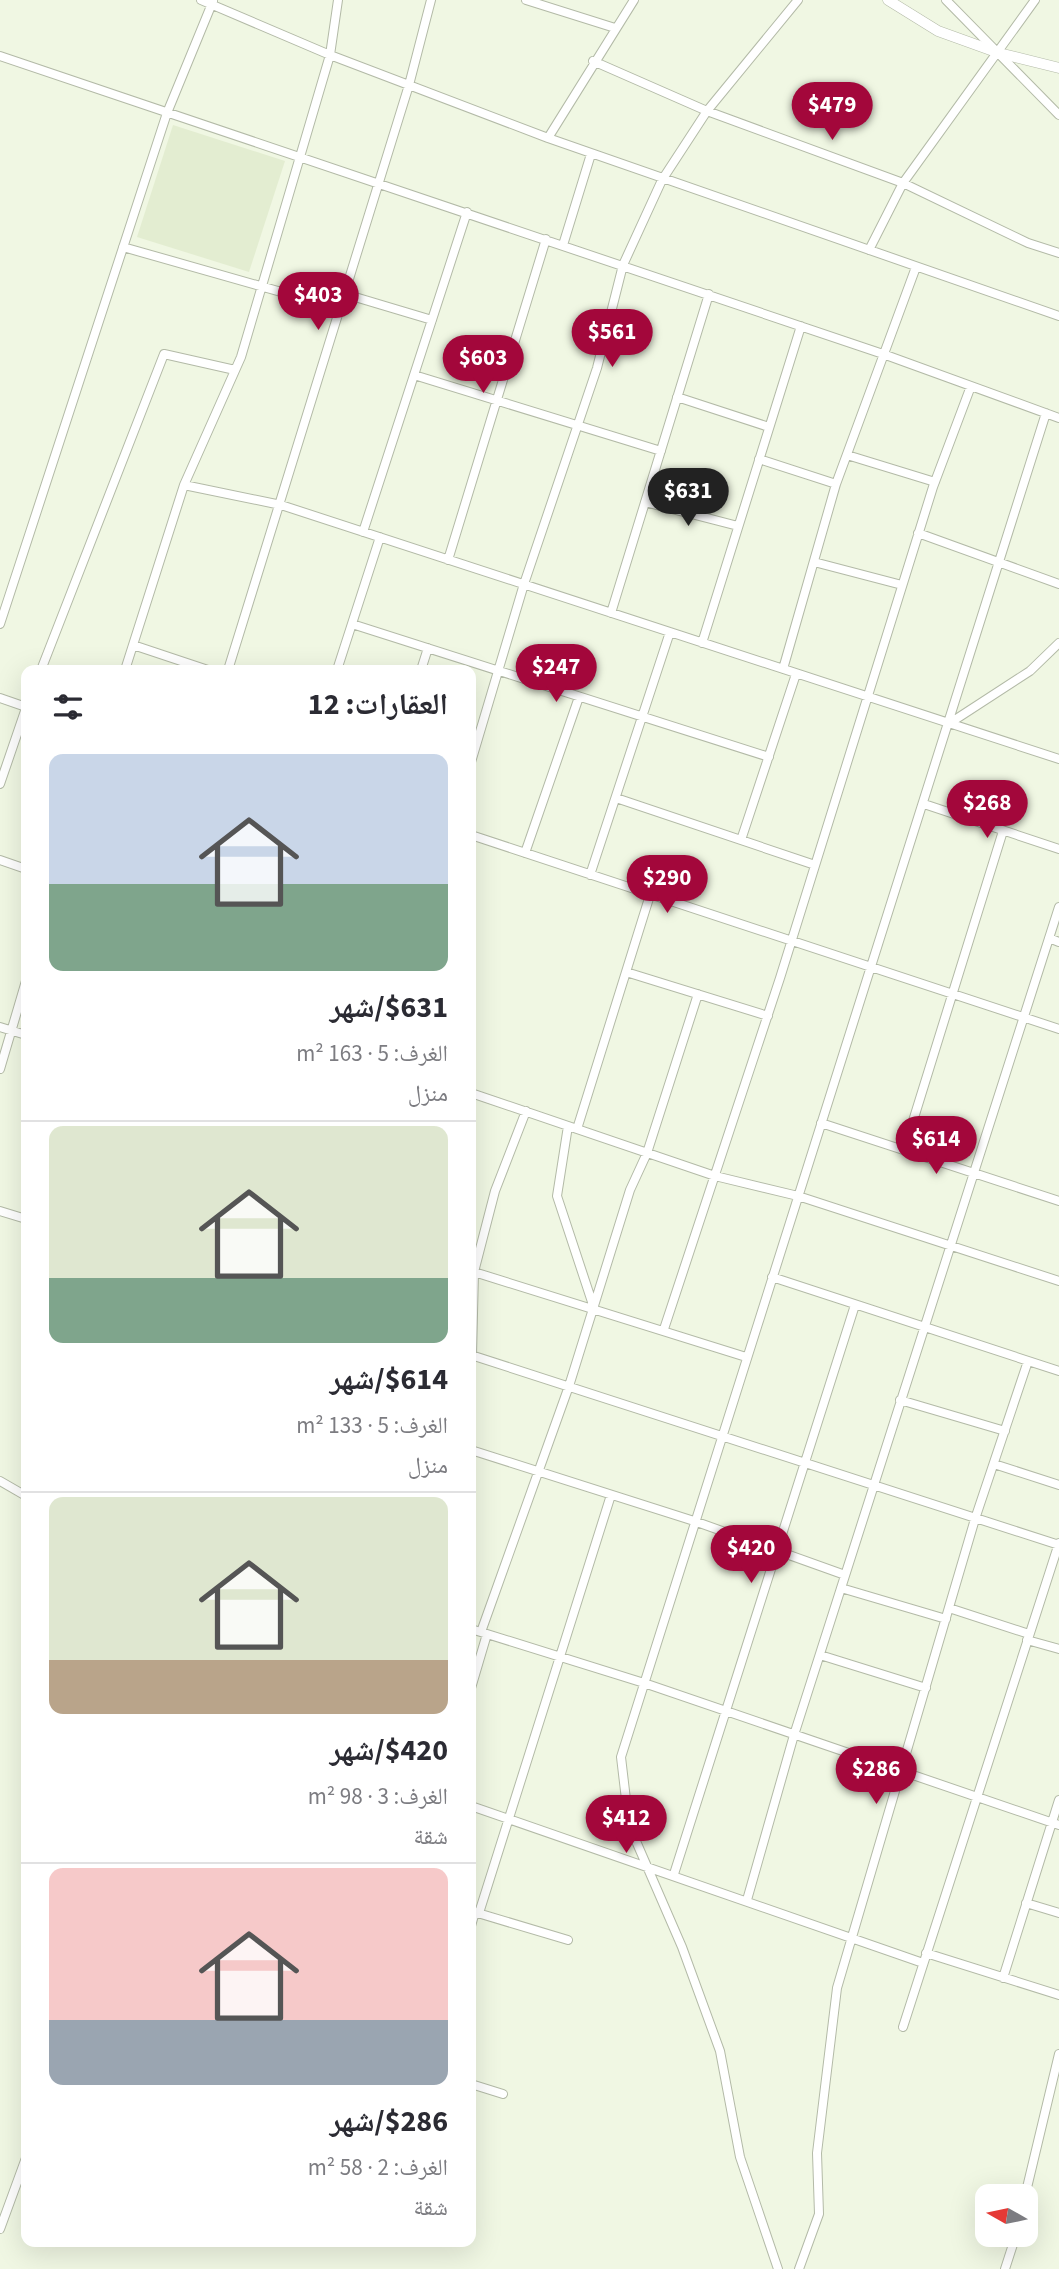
<!DOCTYPE html>
<html lang="ar">
<meta charset="utf-8">
<style>
:root{--surface:#fff;--page:#f2f2f3;--text:#2b2b33;--muted:#7c7c81;--line:#e1e1e2;--accent:#a3073b}
body{margin:0;font-family:"Source Sans 3","Noto Naskh Arabic",sans-serif;background:var(--page);color:var(--text);direction:rtl;height:100vh;display:flex;flex-direction:column;font-size:26px;white-space:nowrap}
*{box-sizing:border-box;margin:0}
p{font-size:23px;color:var(--muted)}
.icon{flex:none;width:38px;height:38px;fill:none;stroke:currentColor;stroke-width:2;stroke-linecap:round;stroke-linejoin:round}
.map{position:relative;flex:1;overflow:hidden;direction:ltr}
.details{position:absolute;left:21px;top:665px;width:455px;height:1582px;display:flex;flex-direction:column;background:var(--surface);border-radius:14px;box-shadow:0 7px 28px #0002;direction:rtl}
.details>*{flex:none}
.needle{width:46px;rotate:279deg}
.buttons{position:absolute;left:975px;top:2184px;display:grid;gap:14px}
.buttons a{display:grid;place-items:center;width:63px;height:63px;border-radius:14px;background:var(--surface);box-shadow:0 7px 28px #0002;font-size:35px}
.price{position:absolute;translate:-50% -60px;padding:0 16px;border-radius:24px;background:var(--accent);color:#fff;font-size:23px;line-height:46px;filter:drop-shadow(0 2px 4px #0008)}
.price::after{content:'';position:absolute;left:50%;top:42px;width:21px;height:16px;margin-left:-10px;background:inherit;clip-path:polygon(0 0,100% 0,50% 100%)}
.price.active{background:#222;color:#fff}
ul{padding:0;list-style:none}
li{display:grid;align-content:center;gap:14px;height:371px;padding:0 28px}
li+li{border-top:2px solid var(--line)}
li span{display:grid;place-items:center;height:217px;border-radius:14px;color:#555}
li>.icon{margin-inline-start:auto}
span .icon{width:126px;height:126px;fill:#fffc;stroke-width:1}
li b{font-size:30px}
h2{display:flex;justify-content:space-between;align-items:center;height:84px;padding:0 28px;font-size:30px}
.map>svg:first-child{display:block}
.built{fill:#e3edd1}
.lines{fill:none;stroke-linecap:round;stroke-linejoin:round}
.minor-casing{stroke:#b3baa7;stroke-width:10}
.tertiary-casing{stroke:#b3baa7;stroke-width:11}
.minor{stroke:#fff;stroke-width:8}
.tertiary{stroke:#fff;stroke-width:10}
</style>
<div class="map">
<svg width="1059" height="2269" viewBox="0 0 1059 2269">
<rect width="100%" height="100%" fill="#f0f7e3"/>
<!-- built -->
<path class="built" d="M173 125 285 161 249 272 137 237Z"/>
<g class="lines">
<!-- minor casing -->
<g class="minor-casing">
<path id="minor" d="M201 0 330 55 548 138 1059 316
M526 0 615 28
M946 0 1059 115
M0 56 883 354 1059 418
M593 61 707 111 903 183 1028 243 1059 253
M548 138 634 0
M563 245 591 154
M123 247 341 309
M869 250 903 183 1035 0
M345 294 432 320
M414 375 661 451
M677 397 769 427
M847 455 935 482
M759 459 836 484
M184 485 281 505 1059 759
M645 502 738 526
M363 532 467 212
M918 533 1059 584
M448 560 546 239
M814 562 902 585
M611 613 709 294
M0 624 167 113 213 1
M352 624 769 757
M702 643 801 326
M133 645 208 670
M783 669 836 484 916 267
M41 670 164 354 235 370
M125 670 184 485 241 357 330 55 338 0
M228 670 409 85 431 0
M337 670 380 537
M421 670 428 648
M0 698 26 707
M950 723 1030 671 1059 643
M471 762 524 584 597 368 623 265 662 180 707 111 798 0
M0 784 26 708
M616 798 815 865
M924 804 1059 849
M471 835 1059 1029
M741 840 796 674
M525 853 579 697
M0 860 26 869
M590 875 670 632
M1049 938 1059 942
M626 972 768 1016
M0 1027 26 1035
M0 1069 26 981
M471 1093 715 1176 798 1196 1059 1281
M821 1123 1059 1201
M568 1126 557 1196 594 1308
M577 1129 650 895
M904 1150 1003 831
M0 1211 26 1219
M474 1272 746 1357
M772 1277 1059 1371
M664 1329 780 978 933 487 971 386
M471 1355 1059 1545
M472 1355 474 1272 495 1191 526 1111
M900 1400 1005 1431
M471 1450 694 1521 845 1575
M994 1464 1059 1485
M0 1481 26 1496
M841 1588 946 1619
M949 1608 1029 1634
M471 1629 644 1683 1059 1825
M481 1632 569 1386 630 1190 647 1153 698 994
M1027 1640 1059 1649
M820 1655 926 1688
M471 1688 487 1634
M471 1806 923 1963
M674 1874 855 1305
M747 1900 794 1735 1059 907
M1026 1903 1059 1913
M471 1911 568 1940
M479 1913 611 1495
M471 1926 475 1912
M926 1953 1059 1995
M1003 1978 1059 1800
M903 2027 1059 1543
M471 2084 503 2094
M1025 2196 1059 2054
M0 2229 26 2158
M778 2269 740 2157 720 2051 682 1947 629 1825 621 1757 1046 413
M799 2269 819 2214 817 2153 837 1988 975 1519 1028 1361
M1005 2269 1016 2235"/>
</g>
<!-- tertiary casing -->
<g class="tertiary-casing">
<path id="tertiary" d="M888 0 938 31 999 53 1059 68"/>
</g>
<!-- minor -->
<use href="#minor" class="minor"/>
<!-- tertiary -->
<use href="#tertiary" class="tertiary"/>
</g>
</svg>
<div class="buttons">
<a><svg class="needle" viewBox="-14 -14 28 28"><path d="M0-13l5 13h-10z" fill="#e53935"/><path d="M0 13l5-13h-10z" fill="#7c7c81"/></svg></a>
</div>
<b class="price" style="left:832px;top:142px">$479</b>
<b class="price" style="left:318px;top:332px">$403</b>
<b class="price" style="left:612px;top:369px">$561</b>
<b class="price" style="left:483px;top:395px">$603</b>
<b class="price active" style="left:688px;top:528px">$631</b>
<b class="price" style="left:556px;top:704px">$247</b>
<b class="price" style="left:987px;top:840px">$268</b>
<b class="price" style="left:667px;top:915px">$290</b>
<b class="price" style="left:936px;top:1176px">$614</b>
<b class="price" style="left:751px;top:1585px">$420</b>
<b class="price" style="left:876px;top:1806px">$286</b>
<b class="price" style="left:626px;top:1855px">$412</b>
<section class="details">
<h2>العقارات: 12<svg class="icon" aria-label="filters" viewBox="0 0 24 24"><path d="M4 7h16M4 17h16"/><circle cx="9" cy="7" r="2"/><circle cx="15" cy="17" r="2"/></svg></h2>
<ul>
<li><span style="background:linear-gradient(#c9d6e8 60%,#7fa58c 0)"><svg class="icon" aria-label="home" viewBox="0 0 24 24"><path d="M3 11l9-7 9 7M6 9v11h12V9"/></svg></span><div><b>$631/شهر</b><p>الغرف: 5 · 163 m²</p><p>منزل</p></div></li>
<li><span style="background:linear-gradient(#dfe7d0 70%,#7fa58c 0)"><svg class="icon" aria-label="home" viewBox="0 0 24 24"><path d="M3 11l9-7 9 7M6 9v11h12V9"/></svg></span><div><b>$614/شهر</b><p>الغرف: 5 · 133 m²</p><p>منزل</p></div></li>
<li><span style="background:linear-gradient(#dfe7d0 75%,#b9a48a 0)"><svg class="icon" aria-label="home" viewBox="0 0 24 24"><path d="M3 11l9-7 9 7M6 9v11h12V9"/></svg></span><div><b>$420/شهر</b><p>الغرف: 3 · 98 m²</p><p>شقة</p></div></li>
<li><span style="background:linear-gradient(#f6c9c9 70%,#9aa5b1 0)"><svg class="icon" aria-label="home" viewBox="0 0 24 24"><path d="M3 11l9-7 9 7M6 9v11h12V9"/></svg></span><div><b>$286/شهر</b><p>الغرف: 2 · 58 m²</p><p>شقة</p></div></li>
</ul>
</section>
</div>
